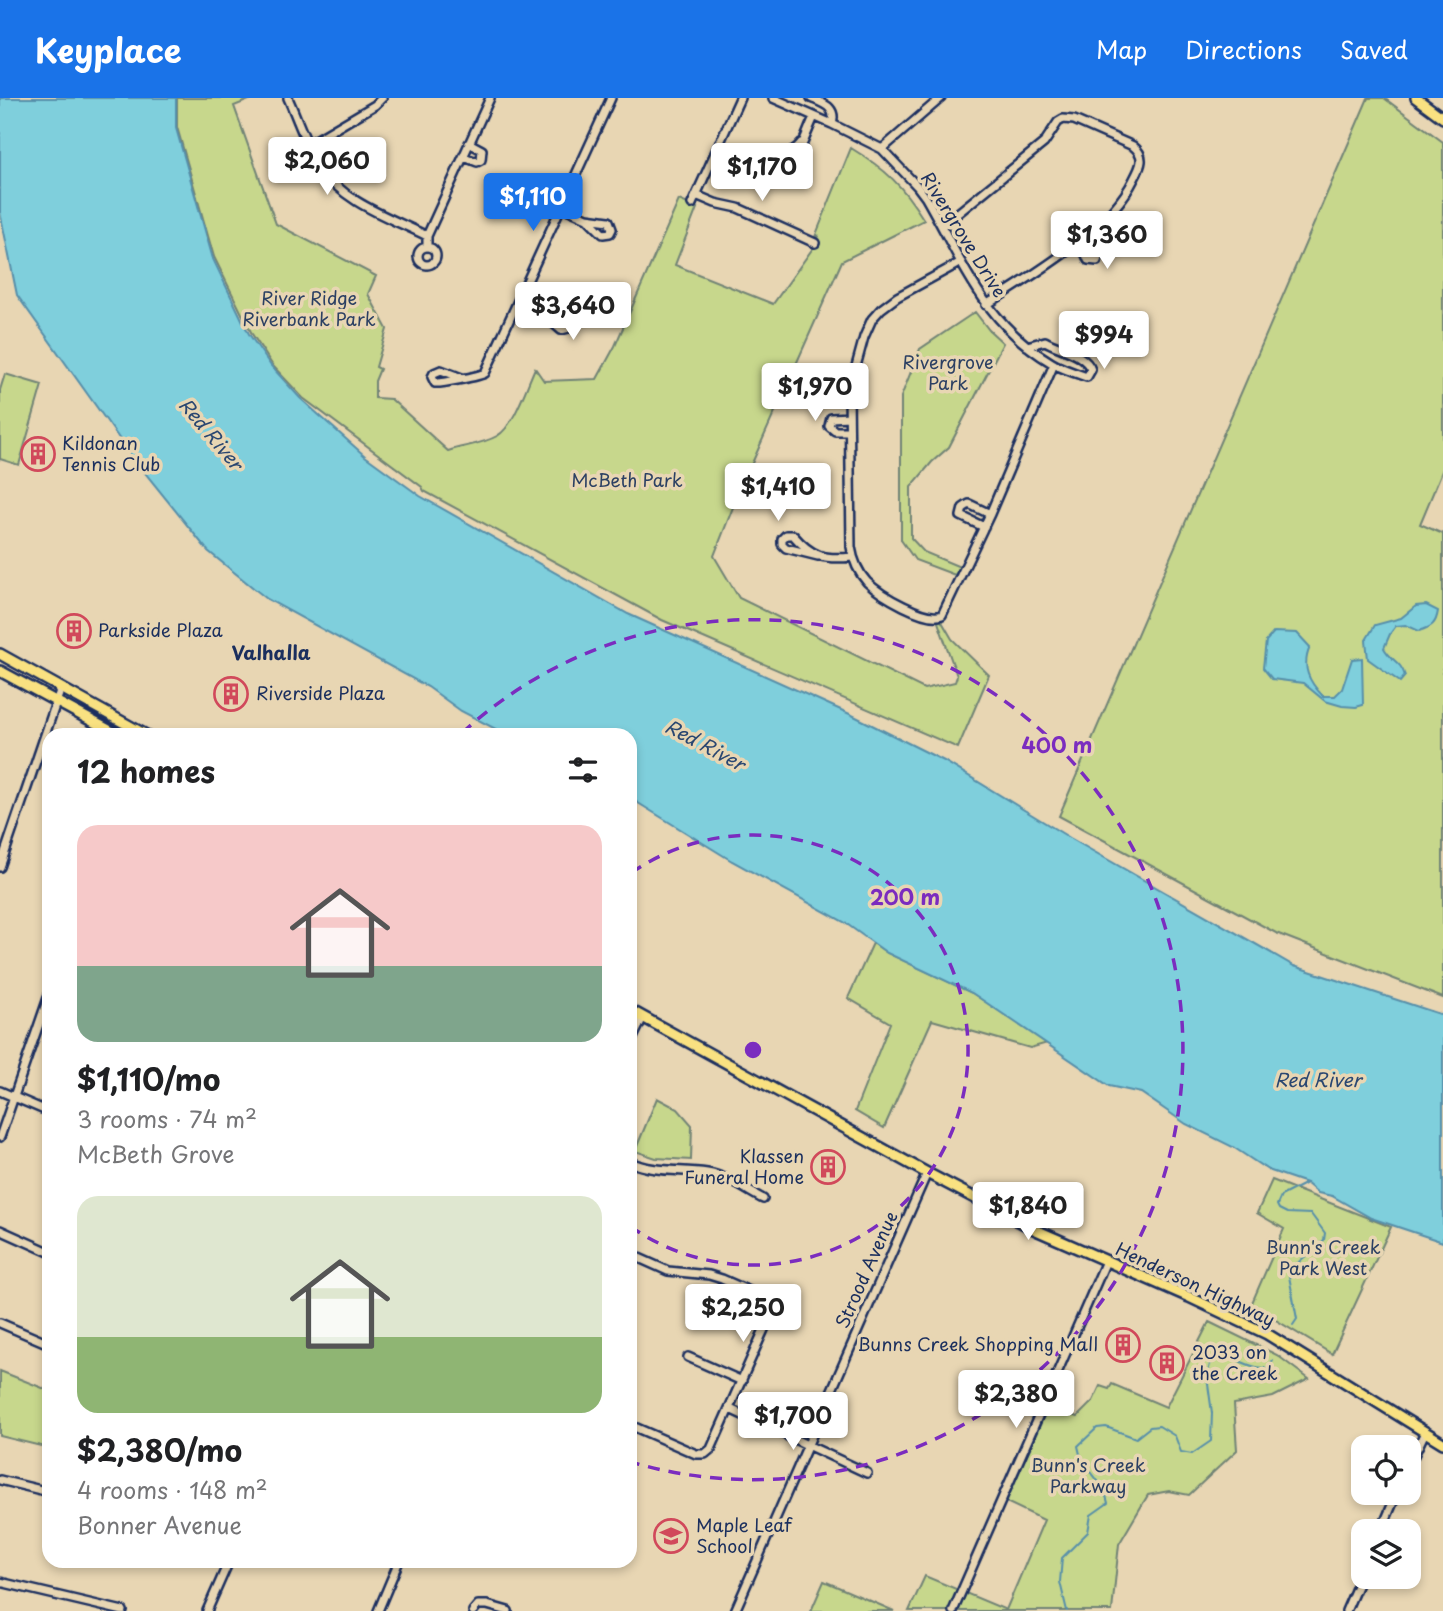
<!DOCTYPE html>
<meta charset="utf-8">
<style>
:root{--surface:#fff;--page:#f6f6f6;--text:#202124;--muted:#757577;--accent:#1a73e8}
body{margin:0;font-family:"Playpen Sans",sans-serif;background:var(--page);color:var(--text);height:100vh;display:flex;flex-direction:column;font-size:26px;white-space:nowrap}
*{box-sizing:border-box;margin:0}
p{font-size:23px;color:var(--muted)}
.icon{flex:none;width:38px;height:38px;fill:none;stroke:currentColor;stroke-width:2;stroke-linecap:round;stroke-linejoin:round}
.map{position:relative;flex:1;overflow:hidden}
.drawer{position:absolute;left:42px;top:630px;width:595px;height:840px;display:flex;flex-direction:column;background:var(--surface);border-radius:21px;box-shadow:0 4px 10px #0003}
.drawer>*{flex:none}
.controls{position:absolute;left:1351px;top:1337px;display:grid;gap:14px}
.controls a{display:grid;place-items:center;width:70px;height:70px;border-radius:14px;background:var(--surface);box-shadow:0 4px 10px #0003;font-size:35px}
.price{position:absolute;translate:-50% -60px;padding:0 16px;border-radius:7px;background:#fff;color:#222;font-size:23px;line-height:46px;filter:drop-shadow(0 2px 4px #0008)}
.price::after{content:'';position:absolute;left:50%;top:42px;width:21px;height:16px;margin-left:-10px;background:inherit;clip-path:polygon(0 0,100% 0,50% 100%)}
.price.selected{background:var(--accent);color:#fff}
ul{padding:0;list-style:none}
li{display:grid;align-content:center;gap:14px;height:371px;padding:0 35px}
li span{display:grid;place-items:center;height:217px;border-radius:21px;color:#555}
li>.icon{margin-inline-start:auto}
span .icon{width:126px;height:126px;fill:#fffc;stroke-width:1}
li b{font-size:30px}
h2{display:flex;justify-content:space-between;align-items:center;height:84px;padding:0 35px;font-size:30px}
header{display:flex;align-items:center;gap:42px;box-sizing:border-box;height:98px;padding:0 35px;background:var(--accent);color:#fff}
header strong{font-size:33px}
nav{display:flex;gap:38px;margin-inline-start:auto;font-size:24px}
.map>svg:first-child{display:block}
.green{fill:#c7d78c;stroke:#718375;stroke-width:2}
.water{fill:#7fcfdc;stroke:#578faa;stroke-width:2}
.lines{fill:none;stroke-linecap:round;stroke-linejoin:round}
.stream{stroke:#578faa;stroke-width:2}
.minor-casing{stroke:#1b2f5e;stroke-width:12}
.major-casing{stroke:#1b2f5e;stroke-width:14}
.minor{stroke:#e8d6b3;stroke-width:7}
.major{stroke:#f9e181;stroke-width:9}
.ring{fill:none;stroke:#7b2cbf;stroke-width:3.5;stroke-dasharray:12 9}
.labels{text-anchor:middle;stroke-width:7;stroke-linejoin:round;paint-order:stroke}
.street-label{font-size:18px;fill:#1b2f5e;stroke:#e8d6b3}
.park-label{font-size:18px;fill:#2c4063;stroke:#e8d6b3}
.poi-label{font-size:18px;fill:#1b2f5e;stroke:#e8d6b3;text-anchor:start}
.water-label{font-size:19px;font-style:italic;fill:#2a4771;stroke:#e8d6b3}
.neighbourhood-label{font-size:19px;font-weight:bold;fill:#1b2f5e;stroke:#e8d6b3}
.centre{fill:#7b2cbf;stroke:#e8d6b3;stroke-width:3.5}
.ring-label{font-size:21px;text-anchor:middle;font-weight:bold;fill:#7b2cbf;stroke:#e8d6b3;stroke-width:7;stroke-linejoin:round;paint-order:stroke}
</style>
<header>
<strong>Keyplace</strong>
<nav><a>Map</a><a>Directions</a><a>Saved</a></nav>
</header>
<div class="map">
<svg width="1443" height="1513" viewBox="0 0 1443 1513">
<rect width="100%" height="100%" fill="#e8d6b3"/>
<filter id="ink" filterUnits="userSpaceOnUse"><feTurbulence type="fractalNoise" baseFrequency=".0143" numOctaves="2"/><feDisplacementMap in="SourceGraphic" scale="14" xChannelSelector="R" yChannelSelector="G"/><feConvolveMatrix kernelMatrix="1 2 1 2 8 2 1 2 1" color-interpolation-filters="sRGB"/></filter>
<g filter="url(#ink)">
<!-- green -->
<path class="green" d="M177 0H254L234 8 276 126 376 178 368 196 387 231 376 269 380 271 375 283V300L391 301 448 353C463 348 483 346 497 338 514 329 527 287 535 270L544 283 597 281 615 248 679 102 697 110 675 167 773 206 813 150 818 138 815 139 851 50C887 72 902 87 924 122L842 163 737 399 714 458 739 500 924 591 955 584 957 578 938 524 941 522 952 541 989 577 958 650 662 522 424 393 422 389 303 300 273 268 252 236 214 159 177 29Z
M1368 0H1384L1443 44V371L1420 426 1443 436V900L1276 835 1059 718Z
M975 214 989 232 1003 245 949 349 932 364 911 389V440L924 454 960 469 955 477 915 462 901 442V299L920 251Z
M5 276 42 287 19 367 0 361V292Z
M873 845 887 855 972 895 1048 945 1030 950 932 922 884 1030 855 1013 890 925 848 900Z
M657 1000 678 1011 692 1027 691 1062 656 1060 635 1053Z
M1272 1082 1391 1129 1332 1256 1251 1207 1284 1131 1257 1115Z
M1209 1224 1277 1257 1309 1281 1273 1299 1234 1306 1237 1352 1189 1397 1169 1393 1148 1397 1119 1446 1112 1513H909L925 1478 1006 1512 1044 1422 1006 1404 1048 1309 1077 1319 1093 1303 1100 1288 1109 1291 1112 1286 1166 1309Z
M0 1273 45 1291 49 1283V1350L0 1338Z
M824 1483 894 1513H811Z"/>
<!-- water -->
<path class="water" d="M0 0H176V30L213 161 249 236 271 268 300 300 365 358 420 398 628 516 852 617 944 663 1070 740 1294 868 1443 917V1144L1371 1120 1332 1098 1318 1095 1306 1085 1268 1072 1233 1049 1186 1026 1141 995 1109 988 972 895 887 855 844 824 732 763 630 700V637H507L461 613 428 589 267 501 208 453 133 360 17 197 0 114Z
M1426 507 1438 513C1436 526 1432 529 1419 533L1406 527 1396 528 1390 536 1384 550C1391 563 1401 563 1405 578L1400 584 1368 561 1366 542 1375 527 1401 520 1416 508Z
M1274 534 1297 535 1310 549C1301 569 1309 584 1323 598H1335L1342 591 1352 561 1362 560 1363 607 1356 609 1342 608 1325 603 1303 585 1272 581 1263 570 1266 543Z"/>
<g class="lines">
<!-- stream -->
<path class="stream" d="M1293 1227 1297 1221 1289 1178 1293 1169 1324 1142 1325 1135 1311 1116 1287 1115 1279 1111 1277 1107 1281 1098 1306 1085
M1067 1513 1060 1484 1062 1460 1088 1434 1091 1417 1108 1405C1104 1381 1081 1371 1078 1348L1097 1330 1106 1329 1136 1340 1150 1329 1159 1328 1175 1338 1181 1354 1192 1356 1211 1343 1212 1315 1207 1279 1210 1266C1231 1249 1244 1272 1267 1270L1273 1262"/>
<!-- minor casing -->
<g class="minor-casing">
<path id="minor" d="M288 0C298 22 306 48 320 69 344 105 389 119 427 138
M773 0 832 26 882 51 917 88 926 100C964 166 983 224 1052 265 1062 271 1075 275 1087 279L1091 272C1086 256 1059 251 1045 243L1027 248
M811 0C824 6 837 9 832 26
M801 45C795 53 782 58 781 68L787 74C795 69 808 31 814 19
M309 46 375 7 382 0
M882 51 941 0
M464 59 477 64 481 62 482 52 469 45
M696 97 715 105 738 110 815 145
M692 106 740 0
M560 108 587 120 609 123 612 131 610 135 603 136 587 120
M942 128 1044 45 1058 24 1063 21 1074 22 1133 48C1146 58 1141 68 1134 81 1109 133 1034 176 986 207
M1077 144 1084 152 1088 162 1097 163 1100 155 1083 139
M418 158a9 9 0 1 1 18 0a9 9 0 1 1-18 0Z
M427 149V138L490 0
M961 164 897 199 881 211 872 221 864 239 849 294 851 449C853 462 858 474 867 484 880 497 926 524 942 517L990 416 1054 266
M517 205 543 216 561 232 569 230 567 219 543 216
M462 280 441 272 434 275 432 279 435 285C440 286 480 278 485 275L611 0
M849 319 831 320 829 328 835 333H849
M984 429 961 418 963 410 969 406 990 416
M818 458 786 450 782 446V441L786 437H793C812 459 824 462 852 459
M0 769 61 590
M630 946 643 919
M0 993 49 1014
M0 1039 49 897
M630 1064C655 1075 681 1071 707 1075 727 1078 746 1092 763 1101
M0 1132 49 1154
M630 1156 668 1173 709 1177 722 1181 763 1199 770 1205V1218L711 1351 705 1356H696L630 1327
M0 1225 49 1246
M688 1259 742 1283
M730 1311 867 1375
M1409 1368 1425 1334
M0 1382 49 1394
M1381 1433 1397 1395
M0 1484 123 1513
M207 1513 229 1463
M378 1513 399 1463
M473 1513 478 1507H487L508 1513
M735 1513 927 1075
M953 1513 1106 1163
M1346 1513 1363 1474"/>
</g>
<!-- major casing -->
<g class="major-casing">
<path id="major" d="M1416 0 1443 20
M0 556 146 637
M0 573 118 637
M630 912 927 1075 1036 1132 1189 1199 1267 1236 1443 1345"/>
</g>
<!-- minor -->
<use href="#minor" class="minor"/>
<!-- major -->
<use href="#major" class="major"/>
</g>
</g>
<!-- distance rings -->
<g class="ring">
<path d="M631 775A215 215 0 1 1 631 1129"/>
<path d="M462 635A430 430 0 1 1 631 1364"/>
</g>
<!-- icons -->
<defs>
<g id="building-ring" transform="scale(1.75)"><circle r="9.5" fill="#e8d6b3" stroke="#d1495b" stroke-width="1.5"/><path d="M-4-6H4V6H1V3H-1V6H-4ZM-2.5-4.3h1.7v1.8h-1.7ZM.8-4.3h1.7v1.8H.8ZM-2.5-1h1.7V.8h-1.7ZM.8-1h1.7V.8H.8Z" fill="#d1495b"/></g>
<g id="school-ring" transform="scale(1.75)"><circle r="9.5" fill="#e8d6b3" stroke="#d1495b" stroke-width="1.5"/><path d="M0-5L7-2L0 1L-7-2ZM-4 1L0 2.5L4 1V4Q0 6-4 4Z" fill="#d1495b"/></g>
</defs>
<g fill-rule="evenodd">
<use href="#building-ring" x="38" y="356"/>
<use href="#building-ring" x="74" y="533"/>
<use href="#building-ring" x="231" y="596"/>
<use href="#building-ring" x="828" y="1069"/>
<use href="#building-ring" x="1123" y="1247"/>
<use href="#building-ring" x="1167" y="1265"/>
<use href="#school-ring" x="671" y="1438"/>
</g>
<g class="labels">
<!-- street labels -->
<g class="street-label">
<text transform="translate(963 137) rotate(58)" y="6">Rivergrove Drive</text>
<text transform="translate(867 1172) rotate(-66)" y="6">Strood Avenue</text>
<text transform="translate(1195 1187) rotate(25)" y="6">Henderson Highway</text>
</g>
<!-- park labels -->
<g class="park-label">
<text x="309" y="207">River Ridge<tspan x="309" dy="21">Riverbank Park</tspan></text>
<text x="948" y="271">Rivergrove<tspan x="948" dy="21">Park</tspan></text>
<text x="627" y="389">McBeth Park</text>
<text x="1323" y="1156">Bunn's Creek<tspan x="1323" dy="21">Park West</tspan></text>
<text x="1088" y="1374">Bunn's Creek<tspan x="1088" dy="21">Parkway</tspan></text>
</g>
<!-- poi labels -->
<g class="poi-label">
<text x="62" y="352">Kildonan<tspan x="62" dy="21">Tennis Club</tspan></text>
<text x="98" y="539">Parkside Plaza</text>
<text x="256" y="602">Riverside Plaza</text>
<text x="804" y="1065" text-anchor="end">Klassen<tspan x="804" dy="21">Funeral Home</tspan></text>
<text x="1098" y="1253" text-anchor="end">Bunns Creek Shopping Mall</text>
<text x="1192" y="1261">2033 on<tspan x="1192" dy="21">the Creek</tspan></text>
<text x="696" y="1434">Maple Leaf<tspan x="696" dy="21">School</tspan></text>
</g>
<!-- water labels -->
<g class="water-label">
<text transform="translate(211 336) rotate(50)" y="7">Red River</text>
<text transform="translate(705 647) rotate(28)" y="7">Red River</text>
<text x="1318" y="989">Red River</text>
</g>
<!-- neighbourhood labels -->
<g class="neighbourhood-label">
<text x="271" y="562">Valhalla</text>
</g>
</g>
<circle cx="753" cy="952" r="10" class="centre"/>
<g class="ring-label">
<text x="1057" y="655">400 m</text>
<text x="905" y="807">200 m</text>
</g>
</svg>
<div class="controls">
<a><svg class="icon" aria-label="locate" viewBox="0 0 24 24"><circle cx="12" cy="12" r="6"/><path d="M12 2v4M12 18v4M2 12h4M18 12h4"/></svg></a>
<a><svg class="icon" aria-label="layers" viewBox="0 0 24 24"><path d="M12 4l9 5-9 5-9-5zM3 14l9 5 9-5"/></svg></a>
</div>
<b class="price" style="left:327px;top:99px">$2,060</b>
<b class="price" style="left:762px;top:105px">$1,170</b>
<b class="price selected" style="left:533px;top:135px">$1,110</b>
<b class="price" style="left:1107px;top:173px">$1,360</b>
<b class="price" style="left:573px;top:244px">$3,640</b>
<b class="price" style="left:1104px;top:273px">$994</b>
<b class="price" style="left:815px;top:325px">$1,970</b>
<b class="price" style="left:778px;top:425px">$1,410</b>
<b class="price" style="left:1028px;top:1144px">$1,840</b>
<b class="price" style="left:743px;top:1246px">$2,250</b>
<b class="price" style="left:1016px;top:1332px">$2,380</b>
<b class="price" style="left:793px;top:1354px">$1,700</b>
<section class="drawer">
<h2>12 homes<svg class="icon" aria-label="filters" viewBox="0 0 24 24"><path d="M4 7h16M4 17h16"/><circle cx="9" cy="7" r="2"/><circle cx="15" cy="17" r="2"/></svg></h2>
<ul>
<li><span style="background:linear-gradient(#f6c9c9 65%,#7fa58c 0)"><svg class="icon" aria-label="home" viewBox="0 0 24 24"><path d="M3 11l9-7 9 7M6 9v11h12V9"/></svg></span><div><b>$1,110/mo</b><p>3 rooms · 74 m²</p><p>McBeth Grove</p></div></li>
<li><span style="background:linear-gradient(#dfe7d0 65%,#8fb573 0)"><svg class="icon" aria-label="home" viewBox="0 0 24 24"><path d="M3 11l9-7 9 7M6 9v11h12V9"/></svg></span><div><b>$2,380/mo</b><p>4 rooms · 148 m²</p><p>Bonner Avenue</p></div></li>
</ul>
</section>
</div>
